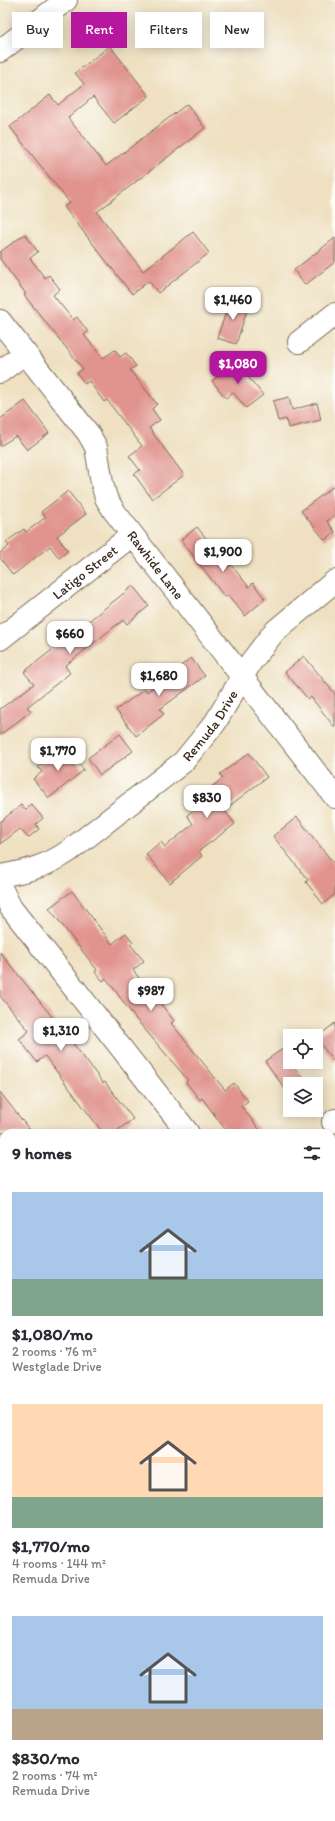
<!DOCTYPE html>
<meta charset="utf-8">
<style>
:root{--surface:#fff;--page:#f7f7f7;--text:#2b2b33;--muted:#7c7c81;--accent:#b5179e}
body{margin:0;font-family:Itim,sans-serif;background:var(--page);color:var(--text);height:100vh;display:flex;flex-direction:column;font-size:15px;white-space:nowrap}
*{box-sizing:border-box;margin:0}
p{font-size:13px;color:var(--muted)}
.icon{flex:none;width:22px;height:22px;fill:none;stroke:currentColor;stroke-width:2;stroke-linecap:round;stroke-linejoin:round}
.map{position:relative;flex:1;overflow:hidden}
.details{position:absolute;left:0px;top:1129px;width:335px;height:692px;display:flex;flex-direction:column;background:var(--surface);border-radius:12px 12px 0 0;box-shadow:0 2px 10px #0003}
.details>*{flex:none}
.banner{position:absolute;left:12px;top:12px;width:311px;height:36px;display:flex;gap:8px}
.buttons{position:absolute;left:283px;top:1029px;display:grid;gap:8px}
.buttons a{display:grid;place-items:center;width:40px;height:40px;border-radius:0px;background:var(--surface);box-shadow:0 2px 10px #0003;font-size:20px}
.price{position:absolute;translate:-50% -34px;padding:0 9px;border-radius:8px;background:#fff;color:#222;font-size:13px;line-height:26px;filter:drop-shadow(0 1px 2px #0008)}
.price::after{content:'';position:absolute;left:50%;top:24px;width:12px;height:9px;margin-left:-6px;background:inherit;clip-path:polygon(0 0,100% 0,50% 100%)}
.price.on{background:var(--accent);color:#fff}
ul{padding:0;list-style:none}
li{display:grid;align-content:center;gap:8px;height:212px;padding:0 12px}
li span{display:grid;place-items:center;height:124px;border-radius:0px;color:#555}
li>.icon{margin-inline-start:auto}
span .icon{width:72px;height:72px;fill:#fffc;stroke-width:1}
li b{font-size:17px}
h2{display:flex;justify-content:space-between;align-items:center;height:48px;padding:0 12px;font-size:17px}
.pill{padding:0 14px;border-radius:0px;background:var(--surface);box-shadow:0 2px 10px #0003;font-size:14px;line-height:36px}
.pill.on{background:var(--accent);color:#fff}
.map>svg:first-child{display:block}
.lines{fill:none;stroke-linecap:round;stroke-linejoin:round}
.stream{stroke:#77b3e9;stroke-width:4.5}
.building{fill:#e1948f}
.minor-casing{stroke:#7a6a57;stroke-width:24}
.major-casing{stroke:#7a6a57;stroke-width:24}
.minor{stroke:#fff;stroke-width:22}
.major{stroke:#fff;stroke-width:22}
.labels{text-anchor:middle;stroke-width:4;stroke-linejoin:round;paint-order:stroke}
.street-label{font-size:14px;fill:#3b2a1e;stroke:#fdfcf7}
</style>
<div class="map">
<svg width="335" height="1821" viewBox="0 0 335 1821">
<rect width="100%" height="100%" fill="#fdfcf7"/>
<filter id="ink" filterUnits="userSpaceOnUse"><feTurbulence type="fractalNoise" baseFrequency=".025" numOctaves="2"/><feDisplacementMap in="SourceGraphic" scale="8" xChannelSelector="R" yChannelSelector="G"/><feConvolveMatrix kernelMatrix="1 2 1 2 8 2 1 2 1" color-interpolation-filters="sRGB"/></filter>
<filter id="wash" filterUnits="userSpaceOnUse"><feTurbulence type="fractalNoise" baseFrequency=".012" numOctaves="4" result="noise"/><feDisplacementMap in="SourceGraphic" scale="16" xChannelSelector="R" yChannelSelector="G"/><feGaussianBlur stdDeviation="0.9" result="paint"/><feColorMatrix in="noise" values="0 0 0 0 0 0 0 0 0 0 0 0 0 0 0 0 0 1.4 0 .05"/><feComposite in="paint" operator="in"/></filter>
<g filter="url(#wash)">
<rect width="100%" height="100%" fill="#eee0c0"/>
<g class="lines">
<!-- stream -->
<path class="stream" d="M331 1317 335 1313
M0 1391 4 1396
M0 1568 4 1565"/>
</g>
<g id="blocks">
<!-- building -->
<path class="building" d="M110 46 149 96 114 123 93 97 68 118 106 166 187 104 205 128 97 212 143 271 193 232 209 253 158 293 149 281 132 294 64 207 70 203 10 127 50 95 58 105 84 84 75 73Z
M25 234 38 252 30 258 45 278 49 275 60 289 53 295 73 320 77 317 88 332 84 335 103 358 115 350 120 357 126 353 136 366 130 370 157 404 152 409 160 420 149 428 184 475 152 499 134 474 140 470 129 456 142 446 107 400 104 402 89 381 85 384 77 373 83 369 24 295 26 294 0 259V252Z
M335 238V262L305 285 294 270Z
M231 298 249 304 236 344 217 338Z
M236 362 263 395 246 408 233 392 226 398 212 381Z
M289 397 292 410 317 403 321 420 288 428 286 419 278 421 273 401Z
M25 401 49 433 27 450 16 436 0 446V419Z
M335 485V515L327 521 335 532 325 540 301 511Z
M68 491 86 514 57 536 68 551 59 558 50 546 13 575 0 558V553L9 546 6 542 24 529 26 532 46 517 41 512Z
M197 527 229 567 231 565 249 587 253 583 265 599 245 616 228 595 225 597 181 540Z
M133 586 149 606 127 624 124 620 115 626 65 666 70 673 27 707 31 711 0 735V709L34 684 24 672Z
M304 656 335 694V728L311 697 308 699 285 672Z
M191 658 205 676 160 709 164 714 136 736 116 710 145 689 147 692Z
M120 734 133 751 100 775 88 758Z
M64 746 84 770 49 798 33 779 42 772 38 767Z
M249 753 267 777 224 810 235 824 199 851 202 856 170 883 146 854 161 842 165 847 193 824 187 815 202 804 197 798 223 778 220 774Z
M31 804 43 818 36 824 39 829 28 838 20 829 0 844V822L21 805 25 810Z
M297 817 335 865V894L323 904 306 882 308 880 273 836Z
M72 891 112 944 126 933 133 942 130 944 144 961 133 970 156 1001 158 1000 174 1021 171 1023 225 1090 234 1083 248 1101 241 1106 262 1133H228L202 1098 200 1100 186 1082 188 1080 135 1018 106 978 103 981 95 972 97 970 49 908Z
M0 952 61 1028 68 1023 76 1032 69 1038 103 1083 105 1082 133 1119 114 1133H103L45 1056 37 1062 19 1039 29 1031 0 996Z
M335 1023V1063L316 1038Z
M290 1044V1062L302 1077 285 1089 265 1061Z
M0 1092 32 1133H0Z"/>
</g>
</g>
<g filter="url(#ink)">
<use href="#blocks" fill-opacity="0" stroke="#7a6a57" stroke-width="1"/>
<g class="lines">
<!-- minor casing -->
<g class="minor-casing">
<g id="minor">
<path id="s1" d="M0 321 88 433 96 447 102 483 106 498 114 511 335 797"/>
<path d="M299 342 335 314"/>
<path d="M0 372 25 353"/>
<path id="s2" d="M0 639 132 535"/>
<path id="s3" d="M0 876C27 871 46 867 69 851L183 762 215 723 251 662 274 632 335 581"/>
<path d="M0 886 11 908 188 1133"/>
<path d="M333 1122 335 1120"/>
<path d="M0 1191 4 1196"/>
<path d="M331 1509 335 1505"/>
<path d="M331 1738 335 1739"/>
<path d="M315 1817 316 1821"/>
<path d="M85 1821V1817"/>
<path d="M264 1821 293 1817"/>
</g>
</g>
<!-- major casing -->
<g class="major-casing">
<path id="major" d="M0 51 66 0"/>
</g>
<!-- minor -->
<use href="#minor" class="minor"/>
<!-- major -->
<use href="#major" class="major"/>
</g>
</g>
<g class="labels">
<!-- street labels -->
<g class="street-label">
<text dy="5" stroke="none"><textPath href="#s1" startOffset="294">Rawhide Lane</textPath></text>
<text dy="5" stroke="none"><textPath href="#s2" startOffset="108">Latigo Street</textPath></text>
<text dy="5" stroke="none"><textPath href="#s3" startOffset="264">Remuda Drive</textPath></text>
</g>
</g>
</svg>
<div class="buttons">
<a><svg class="icon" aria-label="locate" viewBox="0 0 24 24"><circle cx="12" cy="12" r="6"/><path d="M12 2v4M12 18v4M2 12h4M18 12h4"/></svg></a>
<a><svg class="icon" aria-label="layers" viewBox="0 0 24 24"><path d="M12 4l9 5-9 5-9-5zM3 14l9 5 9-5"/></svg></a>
</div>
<b class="price" style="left:233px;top:321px">$1,460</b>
<b class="price on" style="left:238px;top:385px">$1,080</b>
<b class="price" style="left:223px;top:573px">$1,900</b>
<b class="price" style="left:70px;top:655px">$660</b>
<b class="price" style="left:159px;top:697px">$1,680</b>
<b class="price" style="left:58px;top:772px">$1,770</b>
<b class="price" style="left:207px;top:819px">$830</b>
<b class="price" style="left:151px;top:1012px">$987</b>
<b class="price" style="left:61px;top:1052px">$1,310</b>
<div class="banner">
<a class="pill">Buy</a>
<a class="pill on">Rent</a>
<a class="pill">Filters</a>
<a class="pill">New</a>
</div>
<section class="details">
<h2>9 homes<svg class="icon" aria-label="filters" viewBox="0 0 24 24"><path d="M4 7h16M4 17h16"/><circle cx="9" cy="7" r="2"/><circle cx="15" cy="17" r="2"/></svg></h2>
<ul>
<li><span style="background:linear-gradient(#a9c7e8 70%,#7fa58c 0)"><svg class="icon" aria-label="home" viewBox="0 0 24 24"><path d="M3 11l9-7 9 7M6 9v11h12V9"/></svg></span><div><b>$1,080/mo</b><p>2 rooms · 76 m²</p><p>Westglade Drive</p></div></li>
<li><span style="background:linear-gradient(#ffd9b3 75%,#7fa58c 0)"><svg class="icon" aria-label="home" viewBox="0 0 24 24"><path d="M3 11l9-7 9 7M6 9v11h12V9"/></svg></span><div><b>$1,770/mo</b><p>4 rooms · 144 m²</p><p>Remuda Drive</p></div></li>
<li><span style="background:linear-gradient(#a9c7e8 75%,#b9a48a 0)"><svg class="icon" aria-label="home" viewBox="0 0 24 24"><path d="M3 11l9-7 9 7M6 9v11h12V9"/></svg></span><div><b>$830/mo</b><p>2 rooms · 74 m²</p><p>Remuda Drive</p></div></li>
</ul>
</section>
</div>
